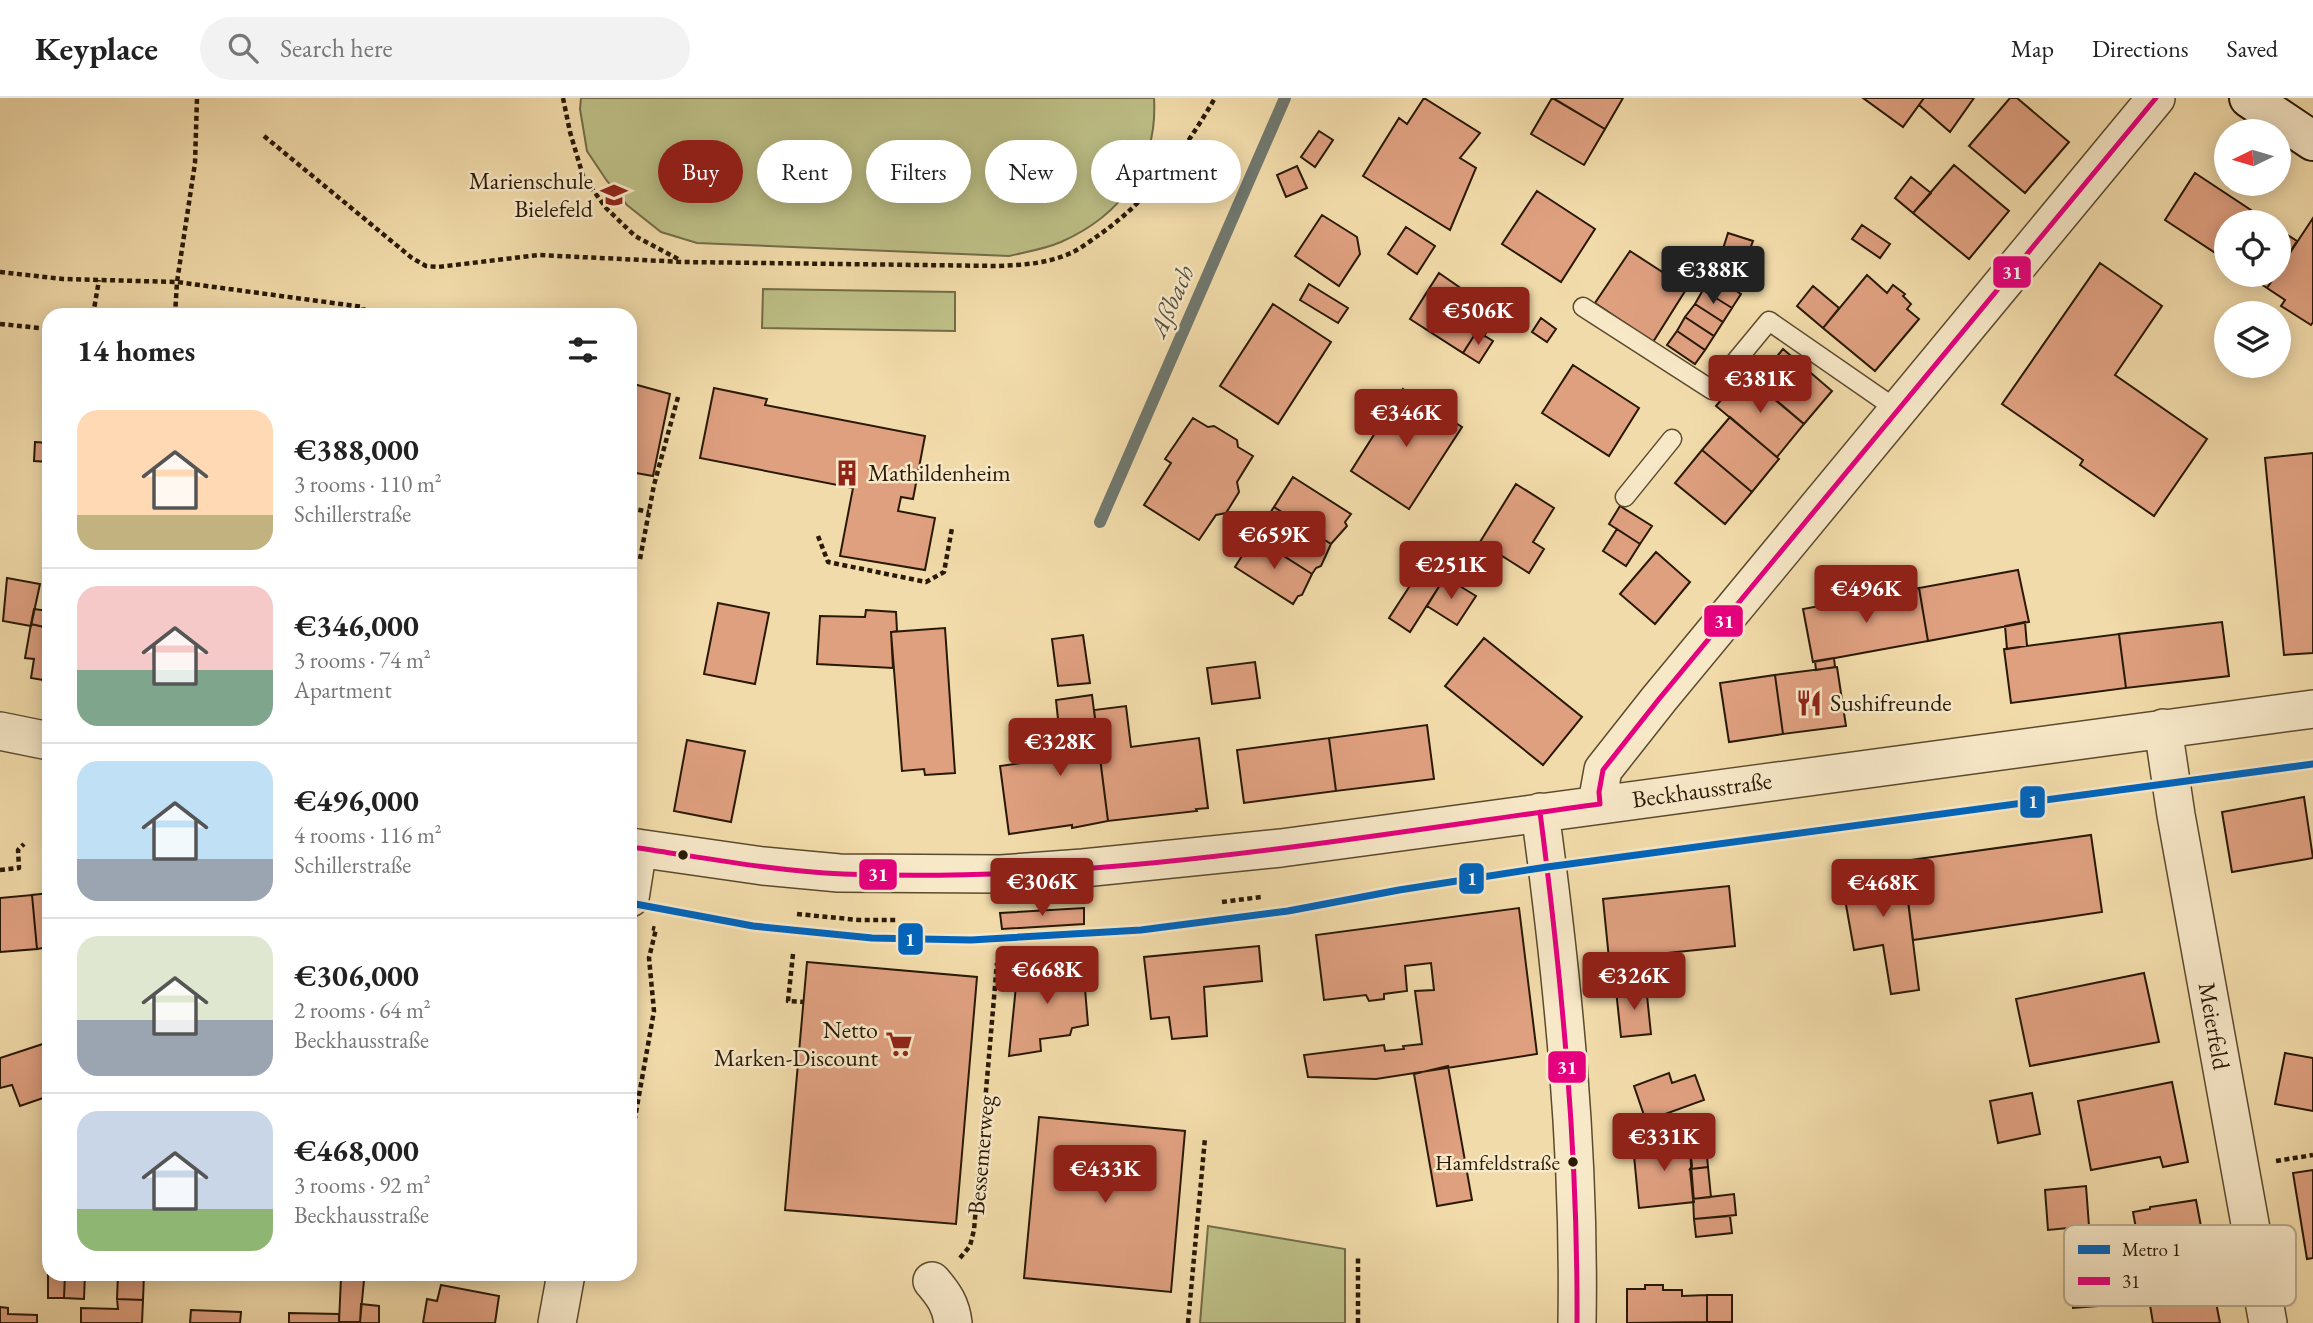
<!DOCTYPE html>
<meta charset="utf-8">
<style>
:root{--surface:#fff;--page:#f2f2f2;--text:#222;--muted:#767676;--line:#e0e0e0;--accent:#8f2418}
body{margin:0;font-family:"EB Garamond",serif;background:var(--page);color:var(--text);height:100vh;display:flex;flex-direction:column;font-size:26px;white-space:nowrap}
*{box-sizing:border-box;margin:0}
p{font-size:23px;color:var(--muted)}
.icon{flex:none;width:38px;height:38px;fill:none;stroke:currentColor;stroke-width:2;stroke-linecap:round;stroke-linejoin:round}
.map{position:relative;flex:1;overflow:hidden}
.drawer{position:absolute;left:42px;top:210px;width:595px;height:973px;display:flex;flex-direction:column;background:var(--surface);border-radius:21px;box-shadow:0 4px 18px #0003}
.drawer>*{flex:none}
.hud{position:absolute;left:658px;top:42px;width:665px;height:63px;display:flex;gap:14px}
.needle{width:46px;rotate:265deg}
.tools{position:absolute;left:2214px;top:21px;display:grid;gap:14px}
.tools a{display:grid;place-items:center;width:77px;height:77px;border-radius:50%;background:var(--surface);box-shadow:0 4px 18px #0003;font-size:35px}
.price{position:absolute;translate:-50% -60px;padding:0 16px;border-radius:7px;background:var(--accent);color:#fff;font-size:23px;line-height:46px;filter:drop-shadow(0 2px 4px #0008)}
.price::after{content:'';position:absolute;left:50%;top:42px;width:21px;height:16px;margin-left:-10px;background:inherit;clip-path:polygon(0 0,100% 0,50% 100%)}
.price.selected{background:#222;color:#fff}
ul{padding:0;list-style:none}
li{display:flex;align-items:center;gap:21px;height:175px;padding:0 35px}
li+li{border-top:2px solid var(--line)}
li span{display:grid;place-items:center;flex:none;width:196px;height:140px;border-radius:21px;color:#555}
li>.icon{margin-inline-start:auto}
span .icon{width:84px;height:84px;fill:#fffc;stroke-width:1}
li b{font-size:30px}
h2{display:flex;justify-content:space-between;align-items:center;height:84px;padding:0 35px;font-size:30px}
.pill{padding:0 24px;border-radius:32px;background:var(--surface);box-shadow:0 4px 18px #0003;font-size:24px;line-height:63px}
.pill.selected{background:var(--accent);color:#fff}
header{display:flex;align-items:center;gap:42px;box-sizing:border-box;height:98px;padding:0 35px;background:var(--surface);border-bottom:2px solid var(--line)}
header strong{font-size:33px}
nav{display:flex;gap:38px;margin-inline-start:auto;font-size:24px}
.search{width:490px;height:63px;background:var(--page);display:flex;align-items:center;gap:18px;box-sizing:border-box;padding:0 24px;border-radius:38px;color:var(--muted);font-size:26px}
.map>svg:first-child{display:block}
.green{fill:#bdbf86;stroke:#736c46;stroke-width:2}
.lines{fill:none;stroke-linecap:round;stroke-linejoin:round}
.stream{stroke:#70786e;stroke-width:12}
.building{fill:#dfa080;stroke:#291905;stroke-width:2}
.lane-casing{stroke:#5b4a2e;stroke-width:21}
.street-casing{stroke:#5b4a2e;stroke-width:40}
.secondary-casing{stroke:#291905;stroke-width:42}
.path{stroke:#291905;stroke-width:4.5;stroke-dasharray:5 3.5;stroke-linecap:butt}
.lane{stroke:#f7e8c8;stroke-width:18}
.street{stroke:#f7e8c8;stroke-width:37}
.secondary{stroke:#f7e8c8;stroke-width:38}
.bus-1-casing{stroke:#f7e8c8;stroke-width:10}
.bus-1{stroke:#e5007d;stroke-width:5}
.metro-1-casing{stroke:#f7e8c8;stroke-width:12}
.metro-1{stroke:#0065bd;stroke-width:7}
.bus-dot{fill:#291905;stroke:#f7e8c8;stroke-width:2.5}
.labels{text-anchor:middle;stroke-width:5;stroke-linejoin:round;paint-order:stroke}
.bus-label{font-size:22px;fill:#291905;stroke:#f7e8c8;text-anchor:end}
.poi-label{font-size:24px;fill:#291905;stroke:#f7e8c8;text-anchor:end}
.street-label{font-size:24px;fill:#291905;stroke:#f7e8c8}
.water-label{font-size:26px;font-style:italic;fill:#535142;stroke:#f7e8c8}
.key{fill:#f7e8c8;stroke:#b9aa8e;stroke-width:2}
.key-label{font-size:19px;fill:#291905}
.line-badge{stroke:#f7e8c8;stroke-width:2.5}
.badge-label{font-size:19px;text-anchor:middle;font-weight:bold;fill:#fff}
</style>
<header>
<strong>Keyplace</strong>
<div class="search"><svg class="icon" aria-label="search" viewBox="0 0 24 24"><circle cx="10" cy="10" r="6"/><path d="M15 15l6 6"/></svg>Search here</div>
<nav><a>Map</a><a>Directions</a><a>Saved</a></nav>
</header>
<div class="map">
<svg width="2313" height="1225" viewBox="0 0 2313 1225">
<rect width="100%" height="100%" fill="#f2dbaa"/>
<filter id="stains"><feTurbulence type="fractalNoise" baseFrequency=".00286" numOctaves="4"/><feColorMatrix values="0 0 0 0 .2 0 0 0 0 .09 0 0 0 0 .02 0 0 0 .5 -.17"/></filter>
<radialGradient id="worn" r=".72"><stop offset=".6" stop-color="#630" stop-opacity="0"/><stop offset="1" stop-color="#630" stop-opacity=".3"/></radialGradient>
<!-- green -->
<path class="green" d="M581 0H1154C1158 67 1122 117 1061 144 1045 151 1026 154 1009 158L697 145 661 134 627 107 607 83 587 53 580 11Z
M763 191 955 194V233L762 230Z
M1208 1128 1345 1151V1225H1200Z"/>
<g class="lines">
<!-- stream -->
<path class="stream" d="M1100 424 1285 0"/>
</g>
<!-- building -->
<path class="building" d="M1424 0 1480 35 1460 60 1476 70 1450 132 1363 78 1399 20 1407 26Z
M1552 0 1605 31 1584 67 1531 36Z
M1553 0H1623L1605 31Z
M1863 0H1924L1903 29Z
M1924 0H1974L1950 34 1919 7Z
M2010 0H2017L2069 44 2025 95 1969 48Z
M1319 33 1333 42 1315 69 1301 59Z
M1954 67 2009 113 1969 161 1913 115Z
M1297 68 1307 90 1286 99 1277 77Z
M2195 75 2269 124H2226V162L2165 122Z
M1911 79 1931 95 1913 115 1895 100Z
M1537 93 1595 131 1561 184 1502 146Z
M1322 117 1357 139 1360 156 1339 188 1295 158Z
M2313 120V224L2311 227 2281 208 2285 202 2267 190 2276 177H2278V173Z
M1862 127 1890 146 1880 160 1852 141Z
M1406 129 1435 148 1417 176 1388 156Z
M2278 131 2297 143 2278 173Z
M1728 135 1753 143 1746 162 1722 154Z
M1630 153 1687 190 1653 244 1595 205Z
M2100 165 2162 208 2115 277 2207 341 2154 418 2080 367 2083 362 2002 306Z
M1439 175 1498 216 1484 238 1477 233 1463 255 1410 221Z
M1867 177 1887 195 1893 187 1905 196 1903 198 1911 206 1907 211 1919 221 1875 273 1823 230Z
M2247 177H2276L2267 190Z
M1713 178 1741 196 1732 210 1703 192Z
M1309 186 1348 210 1338 225 1300 202Z
M1813 188 1839 210 1823 230 1797 208Z
M1703 192 1732 210 1723 224 1695 206Z
M1273 206 1331 244 1278 326 1220 288Z
M1695 206 1723 224 1714 238 1685 219Z
M1685 219 1714 238 1705 252 1677 233Z
M1541 220 1556 231 1547 244 1532 234Z
M1477 233 1493 243 1479 265 1463 255Z
M1677 233 1705 252 1695 266 1667 247Z
M1783 251 1832 293 1804 326 1755 285Z
M1573 267 1639 310 1609 358 1542 315Z
M1744 275 1804 326 1777 359 1716 308Z
M630 285 670 296 653 378 630 374Z
M714 290 767 301 765 307 925 338 913 401 901 399 898 413 935 420 925 472 840 458 853 390 700 360Z
M1403 291 1462 329 1409 411 1351 373Z
M1730 319 1779 361 1752 394 1702 352Z
M1193 320 1208 329 1214 328 1237 342 1238 349 1253 358 1237 384 1239 394 1226 415 1216 417 1199 442 1144 407 1171 365 1165 361Z
M35 344 49 345V364L34 363Z
M1702 352 1752 394 1725 426 1675 385Z
M2313 355V555L2284 557 2265 360Z
M1293 379 1351 416 1345 424 1347 428 1331 446 1274 409Z
M1516 386 1554 410 1533 444 1544 451 1529 475 1480 444Z
M1620 408 1652 428 1640 446 1609 426Z
M1274 409 1331 446 1321 468 1316 470 1312 476 1254 439Z
M1617 431 1640 446 1626 468 1603 453Z
M1254 439 1312 476 1302 497 1298 498 1293 506 1235 469Z
M1656 454 1690 484 1655 526 1620 496Z
M1424 466 1445 479 1410 534 1389 520Z
M2018 472 2029 524 1928 543 1919 490Z
M1445 479 1476 498 1457 527 1427 508Z
M7 480 40 486 31 528 3 523Z
M1919 490 1928 543 1813 564 1803 511Z
M718 505 769 515 755 586 704 576Z
M34 511 49 513 48 530 31 526Z
M866 512 896 514 897 533 891 534 893 570 817 566 820 518 865 519Z
M2025 524 2027 548 2007 551 2005 528Z
M2222 524 2229 578 2126 590 2119 536Z
M31 526 49 530V583L31 580 34 561 25 560Z
M945 530 955 675 925 677 924 671 902 673 891 534Z
M2119 536 2126 590 2011 605 2004 551Z
M1083 537 1090 585 1058 588 1052 541Z
M1484 540 1582 619 1543 667 1445 588Z
M1834 560 1835 569 1816 572 1815 563Z
M1255 564 1260 600 1212 606 1207 570Z
M1837 569 1846 628 1783 636 1775 577Z
M1775 577 1783 636 1729 644 1720 585Z
M1092 597 1108 723 1072 730V727L1009 736 1000 668 1062 659 1056 602Z
M1126 608 1131 649 1199 640 1208 710 1196 711 1197 713 1108 723 1094 612Z
M1427 627 1434 681 1336 693 1329 640Z
M1329 640 1336 693 1244 705 1237 652Z
M687 642 745 653 731 724 674 713Z
M2304 699 2313 760 2232 774 2222 714Z
M2091 737 2102 814 1913 842 1903 763Z
M1903 763 1919 892 1891 896 1883 847 1854 852 1840 773Z
M1729 788 1735 848 1609 861 1603 801Z
M49 795V849L37 851 32 797Z
M32 797 37 851 0 854V800Z
M1084 810V826L1002 831 1000 815Z
M1519 810 1537 956 1376 981 1308 979 1304 957 1384 947 1385 953 1404 951 1403 948 1422 946 1415 893 1434 892 1431 865 1405 868 1407 893 1384 896V901L1369 903 1366 897 1324 902 1316 837Z
M1259 848 1262 883 1204 889 1207 938 1172 941 1169 919 1151 921 1144 859Z
M807 864 977 879 956 1126 785 1112Z
M1083 866 1088 927 1072 930 1070 937 1040 941 1041 953 1009 958 1017 878 1023 872Z
M2144 875 2159 944 2030 968 2016 901Z
M1646 888 1651 936 1621 939 1616 892Z
M49 944V998L20 1008 12 987 0 990V960Z
M2285 955 2313 960V1013L2275 1006Z
M1448 968 1472 1102 1437 1108 1414 976Z
M1669 975 1672 985 1695 977 1704 1002 1646 1023 1634 988Z
M2172 984 2188 1064 2163 1069 2160 1059 2091 1072 2078 1003Z
M2032 995 2040 1036 1998 1045 1990 1003Z
M1039 1019 1185 1033 1171 1194 1024 1180Z
M1705 1039 1708 1069 1690 1071 1692 1068 1689 1041Z
M1689 1041 1694 1104 1639 1110 1633 1047Z
M1708 1069 1711 1099 1693 1101 1690 1071Z
M2313 1072V1160L2307 1161 2293 1075Z
M2086 1088 2089 1128 2048 1132 2045 1092Z
M1734 1096 1736 1117 1694 1121 1693 1101Z
M2196 1102 2206 1155 2118 1171 2113 1140 2137 1136 2133 1114 2150 1111V1109Z
M1730 1118 1732 1135 1696 1139 1694 1121Z
M48 1171 49 1176H65L64 1200H48Z
M65 1176H85L84 1201 64 1200Z
M118 1176H144L143 1202 117 1201Z
M341 1180 364 1182 360 1224H339Z
M2110 1185 2111 1207 2073 1210 2072 1187Z
M441 1187 499 1198 495 1225H423L427 1201 437 1203Z
M1645 1187H1663V1192H1682V1198L1707 1197V1224L1627 1225V1191H1645Z
M2214 1194 2220 1225H2153L2150 1207 2189 1196 2190 1199Z
M1707 1197H1732V1224H1707Z
M117 1201 143 1202 142 1225H81V1210L118 1211Z
M361 1206 379 1208V1225H360Z
M0 1209 8 1210V1216L37 1217V1225H0Z
M191 1212 241 1214 240 1225H190Z
M289 1215 339 1216V1225H289Z"/>
<g class="lines">
<!-- lane casing -->
<g class="lane-casing">
<path id="lane" d="M1583 209 1712 292 1769 223 1899 313
M1625 399 1672 341"/>
</g>
<!-- street casing -->
<g class="street-casing">
<path id="street" d="M2163 630 2176 717 2268 1225
M0 633 49 643
M1600 706 1599 694 1603 672 1659 601 2156 0
M1540 714C1563 883 1580 1054 1577 1225
M630 749 763 768 839 775 1001 776 1083 770 1281 750 2313 611
M630 800 638 750
M932 1183C944 1197 951 1207 953 1225
M557 1225 566 1176"/>
</g>
<!-- secondary casing -->
<g class="secondary-casing">
<path id="secondary" d="M2249 0 2313 43"/>
</g>
<!-- path -->
<path class="path" d="M563 0 570 34 583 78 606 110 635 138 680 162
M264 38 412 160 426 168 438 169 539 157 683 164 999 168C1025 167 1050 165 1073 154 1081 150 1089 144 1096 139 1148 104 1184 53 1215 0
M0 174 63 181 177 184 363 209 364 217
M93 217 99 182
M175 217 177 184 195 65 197 0
M0 226 49 231
M630 410 649 414
M818 438 828 464 926 484 944 474 952 430
M640 461 654 387 678 299
M0 772 19 770 18 752 24 746
M1222 804 1261 799
M797 816 859 822H896
M793 856 788 903 804 904
M630 1048 654 913 649 860 656 831 652 830
M2276 1063 2313 1057
M960 1160 970 1148 974 1132 997 865
M1188 1225 1205 1040
M1358 1225V1160"/>
<!-- lane -->
<use href="#lane" class="lane"/>
<!-- street -->
<use href="#street" class="street"/>
<!-- secondary -->
<use href="#secondary" class="secondary"/>
<!-- bus-1 casing -->
<g class="bus-1-casing">
<path id="bus-1" d="M1600 706 1599 694 1603 672 1659 601 2156 0
M1540 714C1562 884 1578 1053 1577 1225
M638 750C706 760 774 773 843 776 1097 786 1349 740 1600 706"/>
</g>
<!-- bus-1 -->
<use href="#bus-1" class="bus-1"/>
<!-- metro-1 casing -->
<g class="metro-1-casing">
<path id="metro-1" d="M630 805 753 828 872 840 971 842 1141 832 1288 813 1399 792 1547 769 2313 666"/>
</g>
<!-- metro-1 -->
<use href="#metro-1" class="metro-1"/>
</g>
<!-- icons -->
<defs>
<g id="school-bare" transform="scale(2.1)"><path d="M0-5L7-2L0 1L-7-2ZM-4 1L0 2.5L4 1V4Q0 6-4 4Z" fill="#8f2418" stroke="#f7e8c8" stroke-width="2.5" paint-order="stroke"/></g>
<g id="building-bare" transform="scale(2.1)"><path d="M-4-6H4V6H1V3H-1V6H-4ZM-2.5-4.3h1.7v1.8h-1.7ZM.8-4.3h1.7v1.8H.8ZM-2.5-1h1.7V.8h-1.7ZM.8-1h1.7V.8H.8Z" fill="#8f2418" stroke="#f7e8c8" stroke-width="2.5" paint-order="stroke"/></g>
<g id="restaurant-bare" transform="scale(2.1)"><path d="M-5-6h1v4h1v-4h1v4h1v-4h1v5L-1.5 .5V6h-2V.5L-5-1ZM5-6V6H3V1.5H1.5Q1.5-4 5-6Z" fill="#8f2418" stroke="#f7e8c8" stroke-width="2.5" paint-order="stroke"/></g>
<g id="supermarket-bare" transform="scale(2.1)"><path d="M-6-5.5h2.5l.6 2H6L4.5 2H-2.5L-4.4-4H-6ZM-1.5 3.2a1.3 1.3 0 1 0 .1 0ZM3 3.2a1.3 1.3 0 1 0 .1 0Z" fill="#8f2418" stroke="#f7e8c8" stroke-width="2.5" paint-order="stroke"/></g>
</defs>
<g fill-rule="evenodd">
<use href="#school-bare" x="614" y="97"/>
<use href="#building-bare" x="847" y="375"/>
<use href="#restaurant-bare" x="1809" y="605"/>
<use href="#supermarket-bare" x="899" y="946"/>
</g>
<!-- markers -->
<g class="bus-dot">
<circle cx="683" cy="757" r="6"/>
<circle cx="1573" cy="1064" r="6"/>
</g>
<g class="labels">
<!-- bus labels -->
<g class="bus-label">
<text x="1560" y="1072">Hamfeldstraße</text>
</g>
<!-- poi labels -->
<g class="poi-label">
<text x="593" y="91">Marienschule<tspan x="593" dy="28">Bielefeld</tspan></text>
<text x="868" y="383" text-anchor="start">Mathildenheim</text>
<text x="1830" y="613" text-anchor="start">Sushifreunde</text>
<text x="878" y="940">Netto<tspan x="878" dy="28">Marken-Discount</tspan></text>
</g>
<!-- street labels -->
<g class="street-label">
<text transform="translate(1702 692) rotate(-8)" y="8">Beckhausstraße</text>
<text transform="translate(2214 928) rotate(80)" y="8">Meierfeld</text>
<text transform="translate(981 1057) rotate(-85)" y="8">Bessemerweg</text>
</g>
<!-- water labels -->
<g class="water-label">
<text transform="translate(1171 203) rotate(-66)" y="9">Aßbach</text>
</g>
</g>
<!-- legend -->
<rect x="2064" y="1127" width="232" height="81" rx="10" class="key"/>
<rect x="2078" y="1147" width="32" height="9" fill="#0065bd"/>
<rect x="2078" y="1179" width="32" height="8" fill="#e5007d"/>
<g class="key-label">
<text x="2122" y="1158">Metro 1</text>
<text x="2122" y="1190">31</text>
</g>
<g class="line-badge">
<rect x="1992" y="157" width="40" height="34" rx="7" fill="#e5007d"/>
<rect x="1703" y="506" width="41" height="34" rx="7" fill="#e5007d"/>
<rect x="2019" y="687" width="27" height="34" rx="7" fill="#0065bd"/>
<rect x="858" y="760" width="40" height="33" rx="7" fill="#e5007d"/>
<rect x="1458" y="764" width="27" height="33" rx="7" fill="#0065bd"/>
<rect x="897" y="824" width="27" height="34" rx="7" fill="#0065bd"/>
<rect x="1547" y="952" width="40" height="34" rx="7" fill="#e5007d"/>
</g>
<g class="badge-label">
<text x="2012" y="181">31</text>
<text x="1724" y="530">31</text>
<text x="2033" y="710">1</text>
<text x="878" y="783">31</text>
<text x="1472" y="787">1</text>
<text x="910" y="848">1</text>
<text x="1567" y="976">31</text>
</g>
<rect width="100%" height="100%" filter="url(#stains)"/>
<rect width="100%" height="100%" fill="url(#worn)"/>
</svg>
<div class="tools">
<a><svg class="needle" viewBox="-14 -14 28 28"><path d="M0-13l5 13h-10z" fill="#e53935"/><path d="M0 13l5-13h-10z" fill="#767676"/></svg></a>
<a><svg class="icon" aria-label="locate" viewBox="0 0 24 24"><circle cx="12" cy="12" r="6"/><path d="M12 2v4M12 18v4M2 12h4M18 12h4"/></svg></a>
<a><svg class="icon" aria-label="layers" viewBox="0 0 24 24"><path d="M12 4l9 5-9 5-9-5zM3 14l9 5 9-5"/></svg></a>
</div>
<b class="price selected" style="left:1713px;top:208px">€388K</b>
<b class="price" style="left:1478px;top:249px">€506K</b>
<b class="price" style="left:1760px;top:317px">€381K</b>
<b class="price" style="left:1406px;top:351px">€346K</b>
<b class="price" style="left:1274px;top:473px">€659K</b>
<b class="price" style="left:1451px;top:503px">€251K</b>
<b class="price" style="left:1866px;top:527px">€496K</b>
<b class="price" style="left:1060px;top:680px">€328K</b>
<b class="price" style="left:1042px;top:820px">€306K</b>
<b class="price" style="left:1883px;top:821px">€468K</b>
<b class="price" style="left:1047px;top:908px">€668K</b>
<b class="price" style="left:1634px;top:914px">€326K</b>
<b class="price" style="left:1664px;top:1075px">€331K</b>
<b class="price" style="left:1105px;top:1107px">€433K</b>
<div class="hud">
<a class="pill selected">Buy</a>
<a class="pill">Rent</a>
<a class="pill">Filters</a>
<a class="pill">New</a>
<a class="pill">Apartment</a>
</div>
<section class="drawer">
<h2>14 homes<svg class="icon" aria-label="filters" viewBox="0 0 24 24"><path d="M4 7h16M4 17h16"/><circle cx="9" cy="7" r="2"/><circle cx="15" cy="17" r="2"/></svg></h2>
<ul>
<li><span style="background:linear-gradient(#ffd9b3 75%,#c2b280 0)"><svg class="icon" aria-label="home" viewBox="0 0 24 24"><path d="M3 11l9-7 9 7M6 9v11h12V9"/></svg></span><div><b>€388,000</b><p>3 rooms · 110 m²</p><p>Schillerstraße</p></div></li>
<li><span style="background:linear-gradient(#f6c9c9 60%,#7fa58c 0)"><svg class="icon" aria-label="home" viewBox="0 0 24 24"><path d="M3 11l9-7 9 7M6 9v11h12V9"/></svg></span><div><b>€346,000</b><p>3 rooms · 74 m²</p><p>Apartment</p></div></li>
<li><span style="background:linear-gradient(#bfe0f5 70%,#9aa5b1 0)"><svg class="icon" aria-label="home" viewBox="0 0 24 24"><path d="M3 11l9-7 9 7M6 9v11h12V9"/></svg></span><div><b>€496,000</b><p>4 rooms · 116 m²</p><p>Schillerstraße</p></div></li>
<li><span style="background:linear-gradient(#dfe7d0 60%,#9aa5b1 0)"><svg class="icon" aria-label="home" viewBox="0 0 24 24"><path d="M3 11l9-7 9 7M6 9v11h12V9"/></svg></span><div><b>€306,000</b><p>2 rooms · 64 m²</p><p>Beckhausstraße</p></div></li>
<li><span style="background:linear-gradient(#c9d6e8 70%,#8fb573 0)"><svg class="icon" aria-label="home" viewBox="0 0 24 24"><path d="M3 11l9-7 9 7M6 9v11h12V9"/></svg></span><div><b>€468,000</b><p>3 rooms · 92 m²</p><p>Beckhausstraße</p></div></li>
</ul>
</section>
</div>
